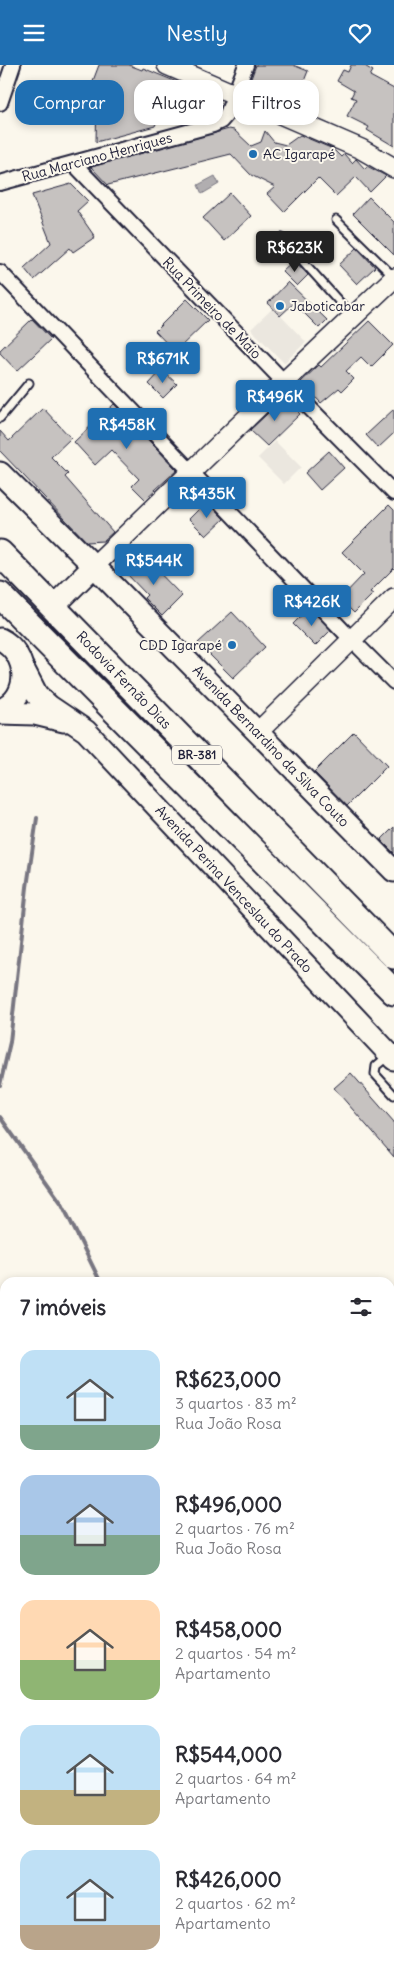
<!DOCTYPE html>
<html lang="pt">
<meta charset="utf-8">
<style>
:root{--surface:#fff;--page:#f2f2f3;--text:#2b2b33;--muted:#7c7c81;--accent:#1f6fb2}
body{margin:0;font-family:Delius,sans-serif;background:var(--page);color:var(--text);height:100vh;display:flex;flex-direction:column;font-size:19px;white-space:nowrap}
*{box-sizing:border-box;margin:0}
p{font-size:16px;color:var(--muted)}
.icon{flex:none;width:28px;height:28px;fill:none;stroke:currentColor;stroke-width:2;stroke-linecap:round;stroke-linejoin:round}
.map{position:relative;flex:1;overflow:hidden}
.details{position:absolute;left:0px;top:1212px;width:395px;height:696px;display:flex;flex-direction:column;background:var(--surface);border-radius:15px 15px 0 0;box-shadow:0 2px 8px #0003}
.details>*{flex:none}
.hud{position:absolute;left:15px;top:15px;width:365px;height:45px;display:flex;gap:10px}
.price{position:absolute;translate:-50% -42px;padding:0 11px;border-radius:5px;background:var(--accent);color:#fff;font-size:16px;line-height:32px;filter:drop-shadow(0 1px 2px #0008)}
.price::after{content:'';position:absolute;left:50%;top:30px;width:15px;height:11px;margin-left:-8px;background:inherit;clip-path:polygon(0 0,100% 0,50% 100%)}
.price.selected{background:#222;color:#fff}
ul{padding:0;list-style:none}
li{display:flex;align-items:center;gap:15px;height:125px;padding:0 20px}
li span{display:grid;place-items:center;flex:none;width:140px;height:100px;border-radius:15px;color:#555}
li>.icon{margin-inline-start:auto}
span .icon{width:60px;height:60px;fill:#fffc;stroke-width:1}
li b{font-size:21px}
h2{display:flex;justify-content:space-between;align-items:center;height:60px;padding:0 20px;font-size:21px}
.pill{padding:0 18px;border-radius:15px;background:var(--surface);box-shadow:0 2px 8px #0003;font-size:18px;line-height:45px}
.pill.selected{background:var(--accent);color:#fff}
header{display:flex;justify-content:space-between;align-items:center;height:65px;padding:0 20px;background:var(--accent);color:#fff;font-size:22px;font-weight:600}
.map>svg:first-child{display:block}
.built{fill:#ebe7df}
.water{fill:#b1aeb0;stroke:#787681}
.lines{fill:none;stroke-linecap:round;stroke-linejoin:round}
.stream{stroke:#787681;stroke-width:4}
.building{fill:#c6c2c0;stroke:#22223b}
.service-casing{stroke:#22223b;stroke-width:11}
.minor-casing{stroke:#22223b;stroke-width:18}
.secondary-casing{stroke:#22223b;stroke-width:22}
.primary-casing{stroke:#22223b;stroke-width:25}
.motorway-casing{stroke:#22223b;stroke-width:29}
.service{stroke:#fbf7ec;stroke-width:7}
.minor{stroke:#fbf7ec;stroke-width:14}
.secondary{stroke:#fbf7ec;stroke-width:19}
.primary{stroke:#fbf7ec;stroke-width:21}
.motorway{stroke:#fbf7ec;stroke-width:25}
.poi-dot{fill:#1f6fb2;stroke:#fbf7ec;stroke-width:2}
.labels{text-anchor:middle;stroke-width:4;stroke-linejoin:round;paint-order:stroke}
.shield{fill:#fbf7ec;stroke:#636270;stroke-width:1}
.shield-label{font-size:12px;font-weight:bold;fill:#22223b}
.poi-label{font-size:14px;fill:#22223b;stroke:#fbf7ec;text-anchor:start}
.street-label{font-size:14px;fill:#22223b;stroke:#fbf7ec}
</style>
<header><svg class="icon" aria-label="menu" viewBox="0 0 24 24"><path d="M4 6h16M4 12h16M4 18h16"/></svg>Nestly<svg class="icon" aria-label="heart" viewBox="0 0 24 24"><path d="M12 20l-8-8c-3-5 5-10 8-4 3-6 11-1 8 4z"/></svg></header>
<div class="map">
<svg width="394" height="1908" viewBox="0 0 394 1908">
<rect width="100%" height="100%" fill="#fbf7ec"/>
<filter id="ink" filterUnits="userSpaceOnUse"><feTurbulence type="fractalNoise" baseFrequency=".02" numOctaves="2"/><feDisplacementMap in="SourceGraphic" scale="10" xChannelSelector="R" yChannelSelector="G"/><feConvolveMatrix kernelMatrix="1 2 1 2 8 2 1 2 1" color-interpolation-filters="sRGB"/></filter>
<g filter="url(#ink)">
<!-- built -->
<path class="built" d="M273 243 306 277 284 298 251 264Z
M275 376 301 402 284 419 258 393Z"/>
<!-- water -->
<path class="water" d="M215 111 219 119 202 129 198 120Z"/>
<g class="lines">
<!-- stream -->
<path class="stream" d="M0 1020 10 977 27 822 37 753
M0 1052 62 1139 101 1218
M50 1908 53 1904"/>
</g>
<!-- building -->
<path class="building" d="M99 0H129L142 5 143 3 220 35 217 45 182 54 171 50 169 55 159 51 155 61 96 77 97 32 88 29Z
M256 0H293L308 6 296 36 250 16Z
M351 0H363L373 6 370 11 394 24V81L367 65 369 62 347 51 356 34 351 32 354 26 337 16 343 5 348 7Z
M229 64 234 65 251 81 261 77 265 66 274 77 286 80 300 70 333 84 341 92 344 89 352 98 356 94 365 104 367 101 386 111 370 127 356 112 336 131 318 113 284 147 267 129 275 122 251 110 231 89 108 120 91 102Z
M71 119 88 136 77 146 95 172 73 187 70 183 34 215 24 203 51 178 32 130Z
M230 128 251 151 224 176 203 153Z
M369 132 394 157V190L353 149Z
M357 183 375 202 357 219 339 200Z
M294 195 308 210 297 221 282 206Z
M288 217 327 255 319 263 294 238 280 251 268 238Z
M187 234 208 255 175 287 155 266Z
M32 254 51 274 17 306 0 288V285Z
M369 256 393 280 371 302 361 292 346 306 354 314 342 326 339 323 321 338 301 317 319 300 321 302Z
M162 305 177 319 163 333 149 319Z
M284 333 300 349 267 381 250 365Z
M114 339 177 405 145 434 132 421 139 414 111 385 95 400 74 377Z
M43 343 71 373 51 392 68 409 65 412 113 467 103 476 87 477 0 386V366L9 376Z
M394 344V368L378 383 366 370Z
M329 386 344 403 320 425 305 408Z
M207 436 224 454 206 471 189 454Z
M389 440 394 445V503L370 527 373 529 354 548 340 534 364 509 342 487Z
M142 490 182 531 162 551 144 533 147 530 125 507Z
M309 543 331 565 315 581 293 559Z
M232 547 265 582 233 613 198 578Z
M354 667 387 701 347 741 314 707Z
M394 762V788L381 775Z
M351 1008 394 1057V1092L334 1023Z"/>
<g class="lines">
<!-- service casing -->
<g class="service-casing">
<path id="service" d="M336 155 394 212
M282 173 353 252
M0 353 29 318
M388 991 376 1001 375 1009 394 1030"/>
</g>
<!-- minor casing -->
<g class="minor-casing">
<path id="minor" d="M0 38 13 0
M74 99 284 317 394 428
M0 118 213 60 221 56 227 49 246 0
M0 207 351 574 394 617
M390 1407 394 1411
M390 1613 394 1618
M390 1664 394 1659
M388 1908 394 1902"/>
</g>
<!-- secondary casing -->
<g class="secondary-casing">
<path id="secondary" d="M167 0 361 84 394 103
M94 501 284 317 394 213
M258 667 394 533"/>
</g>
<!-- primary casing -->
<g class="primary-casing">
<path id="primary" d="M0 408 94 501 394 806
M59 536 94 501
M0 574C29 588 32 632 0 645
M23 603 37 630 49 641 86 666 394 994
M0 648 35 649 64 656"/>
</g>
<!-- motorway casing -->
<g class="motorway-casing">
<path id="motorway" d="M0 488 394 891
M0 530 394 927"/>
</g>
<!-- service -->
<use href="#service" class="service"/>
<!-- minor -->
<use href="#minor" class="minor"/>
<!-- secondary -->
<use href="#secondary" class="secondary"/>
<!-- primary -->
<use href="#primary" class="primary"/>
<!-- motorway -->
<use href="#motorway" class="motorway"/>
</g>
</g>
<!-- markers -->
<g class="poi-dot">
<circle cx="253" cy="89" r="5"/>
<circle cx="280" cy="241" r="5"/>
<circle cx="232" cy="580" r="5"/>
</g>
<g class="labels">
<!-- shield labels -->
<rect class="shield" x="172" y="680.5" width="50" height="19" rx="4"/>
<g class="shield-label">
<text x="197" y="694">BR-381</text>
</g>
<!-- poi labels -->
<g class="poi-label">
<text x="263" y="94">AC Igarapé</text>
<text x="290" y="246">Jaboticabar</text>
<text x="222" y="585" text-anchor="end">CDD Igarapé</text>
</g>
<!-- street labels -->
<g class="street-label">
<text transform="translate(97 92) rotate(-15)" y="5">Rua Marciano Henriques</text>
<text transform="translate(212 243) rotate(46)" y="5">Rua Primeiro de Maio</text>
<text transform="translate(124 615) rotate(46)" y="5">Rodovia Fernão Dias</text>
<text transform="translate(271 681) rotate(46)" y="5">Avenida Bernardino da Silva Couto</text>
<text transform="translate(234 824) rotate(47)" y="5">Avenida Perina Venceslau do Prado</text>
</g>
</g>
</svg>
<b class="price selected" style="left:295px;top:208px">R$623K</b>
<b class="price" style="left:163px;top:319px">R$671K</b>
<b class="price" style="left:275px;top:357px">R$496K</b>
<b class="price" style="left:127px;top:385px">R$458K</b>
<b class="price" style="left:207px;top:454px">R$435K</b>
<b class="price" style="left:154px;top:521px">R$544K</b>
<b class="price" style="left:312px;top:562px">R$426K</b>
<div class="hud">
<a class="pill selected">Comprar</a>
<a class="pill">Alugar</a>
<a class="pill">Filtros</a>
</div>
<section class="details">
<h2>7 imóveis<svg class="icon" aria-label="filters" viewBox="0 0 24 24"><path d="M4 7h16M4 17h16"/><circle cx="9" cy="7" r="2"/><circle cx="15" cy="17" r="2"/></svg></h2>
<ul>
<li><span style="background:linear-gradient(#bfe0f5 75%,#7fa58c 0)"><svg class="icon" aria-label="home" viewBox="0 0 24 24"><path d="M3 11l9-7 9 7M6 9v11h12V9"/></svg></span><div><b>R$623,000</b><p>3 quartos · 83 m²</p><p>Rua João Rosa</p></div></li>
<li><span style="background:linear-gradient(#a9c7e8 60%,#7fa58c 0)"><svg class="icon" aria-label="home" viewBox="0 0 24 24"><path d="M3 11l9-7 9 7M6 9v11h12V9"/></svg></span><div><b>R$496,000</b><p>2 quartos · 76 m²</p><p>Rua João Rosa</p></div></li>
<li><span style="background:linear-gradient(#ffd9b3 60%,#8fb573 0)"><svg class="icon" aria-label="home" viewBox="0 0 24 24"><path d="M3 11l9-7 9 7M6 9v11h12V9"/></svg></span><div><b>R$458,000</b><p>2 quartos · 54 m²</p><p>Apartamento</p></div></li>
<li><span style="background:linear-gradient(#bfe0f5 65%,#c2b280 0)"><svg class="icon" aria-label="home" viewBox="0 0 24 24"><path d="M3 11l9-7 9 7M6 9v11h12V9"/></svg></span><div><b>R$544,000</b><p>2 quartos · 64 m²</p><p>Apartamento</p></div></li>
<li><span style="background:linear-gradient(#bfe0f5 75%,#b9a48a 0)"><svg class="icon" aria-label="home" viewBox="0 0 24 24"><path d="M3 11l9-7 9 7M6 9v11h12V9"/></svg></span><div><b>R$426,000</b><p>2 quartos · 62 m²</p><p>Apartamento</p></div></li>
</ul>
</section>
</div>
